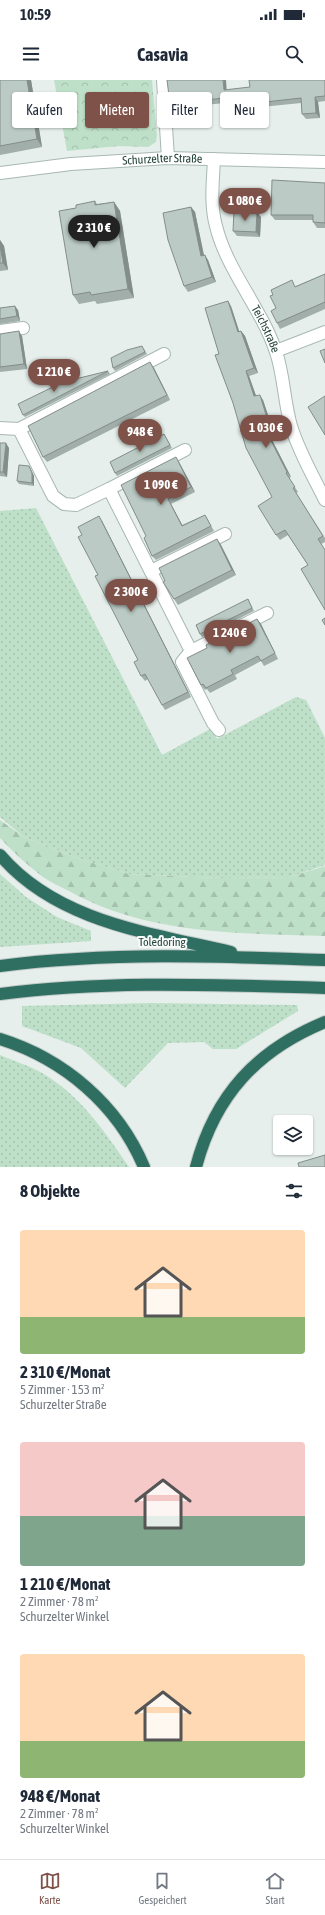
<!DOCTYPE html>
<html lang="de">
<meta charset="utf-8">
<style>
:root{--surface:#fff;--page:#f2f2f3;--text:#1f2937;--muted:#747a83;--line:#e0e1e3;--accent:#7f5249}
body{margin:0;font-family:"Asap Condensed",sans-serif;background:var(--page);color:var(--text);height:100vh;display:flex;flex-direction:column;font-size:15px;white-space:nowrap}
*{box-sizing:border-box;margin:0}
p{font-size:13px;color:var(--muted)}
.icon{flex:none;width:22px;height:22px;fill:none;stroke:currentColor;stroke-width:2;stroke-linecap:round;stroke-linejoin:round}
.map{position:relative;height:1087px;overflow:hidden}
.details{display:flex;flex-direction:column;background:var(--surface);flex:1}
.details>*{flex:none}
.hud{position:absolute;left:12px;top:12px;width:301px;height:36px;display:flex;gap:8px}
.tools{position:absolute;left:273px;top:1035px;display:grid;gap:8px}
.tools a{display:grid;place-items:center;width:40px;height:40px;border-radius:4px;background:var(--surface);box-shadow:0 1px 3px #0004;font-size:20px}
.price{position:absolute;translate:-50% -34px;padding:0 9px;border-radius:14px;background:var(--accent);color:#fff;font-size:13px;line-height:26px;filter:drop-shadow(0 1px 2px #0008)}
.price::after{content:'';position:absolute;left:50%;top:24px;width:12px;height:9px;margin-left:-6px;background:inherit;clip-path:polygon(0 0,100% 0,50% 100%)}
.price.active{background:#222;color:#fff}
ul{padding:0;list-style:none}
li{display:grid;align-content:center;gap:8px;height:212px;padding:0 20px}
li span{display:grid;place-items:center;height:124px;border-radius:4px;color:#555}
li>.icon{margin-inline-start:auto}
span .icon{width:72px;height:72px;fill:#fffc;stroke-width:1}
li b{font-size:17px}
h2{display:flex;justify-content:space-between;align-items:center;height:48px;padding:0 20px;font-size:17px}
.pill{padding:0 14px;border-radius:4px;background:var(--surface);box-shadow:0 1px 3px #0004;font-size:14px;line-height:36px}
.pill.active{background:var(--accent);color:#fff}
.status{display:flex;justify-content:space-between;align-items:center;height:28px;padding:0 20px;background:var(--surface);direction:ltr}
.status svg{height:11px;fill:currentColor}
header{display:flex;justify-content:space-between;align-items:center;height:52px;padding:0 20px;background:var(--surface);font-size:18px;font-weight:700}
.menu{display:flex;justify-content:space-around;align-items:center;height:56px;border-top:1px solid var(--line);background:var(--surface);font-size:11px;color:var(--muted)}
.menu a{display:grid;justify-items:center;gap:2px}
.menu .active{color:var(--accent)}
.map>svg:first-child{display:block}
.grass{fill:url(#grass-dots)}
.forest{fill:url(#forest-firs)}
.park{fill:url(#park-crowns)}
.lines{fill:none;stroke-linecap:round;stroke-linejoin:round}
.minor-casing{stroke:#a8b8b2;stroke-width:14}
.highway-casing{stroke:#c2cac8;stroke-width:14}
.minor{stroke:#fff;stroke-width:12}
.highway{stroke:#2f6f62;stroke-width:12}
.wall{fill:#a1aea9}
.shaded-wall{fill:#838d89}
.building{fill:#bbcac4;stroke:#838d89}
.labels{text-anchor:middle;stroke-width:4;stroke-linejoin:round;paint-order:stroke}
.street-label{font-size:12px;fill:#24423a;stroke:#f7fbf9}
</style>
<div class="status"><b>10:59</b><svg viewBox="0 0 49 12"><path d="M0 12V9h3v3zM5 12V6h3v6zM10 12V3h3v9zM15 12V0h3v12zM26 1h20v11H26zM47 4h2v5h-2z"/></svg></div>
<header><svg class="icon" aria-label="menu" viewBox="0 0 24 24"><path d="M4 6h16M4 12h16M4 18h16"/></svg>Casavia<svg class="icon" aria-label="search" viewBox="0 0 24 24"><circle cx="10" cy="10" r="6"/><path d="M15 15l6 6"/></svg></header>
<div class="map">
<svg width="325" height="1087" viewBox="0 0 325 1087">
<defs>
<pattern id="grass-dots" width="8" height="8" patternUnits="userSpaceOnUse"><rect width="8" height="8" fill="#bfe0c8"/><path d="M2 2h.1M6 6h.1" fill="none" stroke="#a4c1ad" stroke-width="1.8" stroke-linecap="round"/></pattern>
<pattern id="forest-firs" width="22" height="20" patternUnits="userSpaceOnUse"><rect width="22" height="20" fill="#bfe0c8"/><path d="M5 1l3.5 6h-7zM16 11l3.5 6h-7z" fill="#a4c1ad"/></pattern>
<pattern id="park-crowns" width="20" height="18" patternUnits="userSpaceOnUse"><rect width="20" height="18" fill="#bfe0c8"/><path d="M2 6a3 3 0 1 1 6 0M12 15a3 3 0 1 1 6 0" fill="none" stroke="#a4c1ad"/></pattern>
</defs>
<rect width="100%" height="100%" fill="#e6efeb"/>
<!-- grass -->
<path class="grass" d="M36 428 162 675 212 648 217 659 296 617 306 620 325 658V785L290 797 221 798 129 794 74 777 24 757 0 737V431Z
M0 794 26 817 57 837 91 851V861L0 867Z
M151 923 297 925 298 931 236 969H213L204 962 168 963 125 1008 81 968 22 946V926Z
M0 975C14 981 30 986 42 993 80 1015 105 1052 129 1087H0Z"/>
<!-- forest -->
<path class="forest" d="M0 740 24 757 74 777 129 794 221 798 290 797 325 786V856C236 853 147 855 67 810 59 806 50 802 43 797 27 785 13 772 0 758Z"/>
<!-- park -->
<path class="park" d="M54 0H152L157 56 156 62 148 67 119 66 67 71Z"/>
<g class="lines">
<!-- minor casing -->
<g class="minor-casing">
<g id="minor">
<path d="M163 0 168 78"/>
<path id="s1" d="M214 79C213 101 210 124 216 146 227 191 261 227 276 272 284 295 284 322 291 346 299 372 313 396 325 420"/>
<path id="s2" d="M0 93 71 84 168 78 325 82"/>
<path d="M0 251 23 248"/>
<path d="M276 271 325 252"/>
<path d="M0 348 19 349 53 416 64 424 76 425 109 409 191 571 182 582 213 643 219 650"/>
<path d="M19 349 164 274"/>
<path d="M109 409 185 370"/>
<path d="M151 491 225 454"/>
<path d="M191 571 267 533"/>
</g>
</g>
<!-- highway casing -->
<g class="highway-casing">
<path id="highway" d="M0 775C57 842 150 853 231 872
M0 886C108 872 217 876 325 880
M0 914C108 900 217 905 325 908
M0 959C64 979 118 1025 144 1087
M196 1087C215 1015 257 970 325 942"/>
</g>
<!-- minor -->
<use href="#minor" class="minor"/>
<!-- highway -->
<use href="#highway" class="highway"/>
</g>
<!-- wall -->
<path class="wall" d="M0 0H31L42 67 0 75Z
M325 0V21L318 22 320 38 306 39 302 34 301 23 251 28V31L234 33 231 28H229L225 23 173 28 170 24 227 10Z
M325 103V148H317L313 142V140H275L271 135Z
M95 121 97 124 114 122 120 131 134 218 97 224 95 221 79 224 73 215 76 128Z
M191 127 195 132 204 175 208 180 216 202 188 212 184 206Z
M261 137 260 157 237 156 233 151Z
M0 160 4 166 8 190 0 191Z
M325 194V229L280 249 277 243 276 228 296 206Z
M231 226 239 251H241L245 256 258 293 249 296 256 316 263 320 274 353 269 354 291 397 289 398 298 412 296 413 325 458V462L321 464 308 485 288 455 280 460 276 455 272 417Z
M0 228 18 230 20 241 0 244Z
M0 254 22 256 27 289 0 292Z
M144 269 147 274 115 291 113 288Z
M154 288 170 320 47 382 43 377Z
M108 291 110 294 25 337 23 335Z
M166 357 172 368 117 396 115 393Z
M0 363 9 368 7 397 0 396Z
M179 382 195 412 171 424 182 445 205 435 208 440 214 451 156 480 152 476 146 456Z
M29 386 34 396V406L19 404 17 401Z
M102 441 191 617 165 630 162 625 148 599 145 601 141 596 138 580 98 495 82 455Z
M217 459 221 465 236 495 178 525 166 507 165 501Z
M248 519 254 531 202 557 200 554Z
M257 539 261 544 278 579 264 586 261 581 235 595 237 599 210 613 207 609 205 610 201 605 207 568Z"/>
<!-- shaded-wall -->
<path class="shaded-wall" d="M27 0H31L42 67 37 59Z
M223 0H226L227 15 224 10Z
M315 17 318 22 320 38 316 33Z
M248 24 251 28V31L248 27Z
M114 122 120 131 134 218 128 209Z
M191 127 195 132 205 181 201 176Z
M257 132 261 137 260 157 256 152Z
M0 160 4 166 8 190 3 183 0 165Z
M205 175 208 180 216 202 212 197Z
M228 221 231 226 241 257 238 252Z
M15 226 18 230 20 241 17 236Z
M19 251 22 256 27 289 24 284Z
M241 251 245 256 258 293 254 288Z
M150 282 154 288 170 320 167 315Z
M246 291 249 296 258 321 254 316Z
M260 315 263 320 274 353 270 348Z
M265 349 269 354 291 397 287 392Z
M6 363 9 368 7 397 3 392Z
M176 377 179 382 195 412 191 407Z
M29 386 34 396V406L32 403Z
M168 419 171 424 185 450 182 446Z
M99 436 102 441 191 617 188 612Z
M217 459 221 465 236 495 232 490Z
M257 539 261 544 278 579 275 573Z"/>
<!-- building -->
<path class="building" d="M0 0H27L37 59 0 66Z
M167 0H223L224 10 250 7 249 0H325V16L315 17 316 33 302 34 301 18 248 24V27L231 28 230 23H225L224 18 170 24Z
M272 100 325 103V143L313 142V135H271Z
M95 121V125L114 122 128 209 91 215 90 212 73 215 59 131 76 128V125Z
M191 127 201 176 205 175 212 197 184 206 168 160 163 133Z
M234 131 257 132 256 152 233 151Z
M0 165 3 183H0Z
M325 194V222L277 243 271 231 276 228 270 216 273 215 271 210 292 200 295 207Z
M228 221 238 252 241 251 254 288 246 291 254 316 260 315 270 348 265 349 287 392 286 393 295 407 293 408 323 456 318 459 325 470V530L301 489 308 485 285 450 276 455 258 426 272 417 246 368 233 323 215 275 219 274 205 228Z
M15 226 17 236 0 239V228Z
M19 251 24 284 0 287V254Z
M142 266 145 272 113 288 111 278 127 270Z
M325 269V283L320 271Z
M150 282 167 315 43 377 28 346Z
M108 291 23 335 18 324 63 302Z
M325 316V355L308 327Z
M164 354 170 365 115 393 110 382Z
M0 363H6L3 392H0Z
M176 377 191 407 168 419 182 446 205 435 211 446 152 476 144 458 146 456 121 405Z
M19 385 29 386 32 393V403L17 401Z
M99 436 188 612 162 625 145 594 141 596 134 582 138 580 95 496 98 495 78 457 82 455 78 447Z
M217 459 232 490 174 519 163 502 165 501 159 488Z
M248 519 252 528 200 554 196 545Z
M325 538V545L322 540Z
M257 539 275 573 261 581 258 576 231 590 233 594 206 608 203 604 201 605 187 578 207 568 206 565Z
M325 1075V1087H299L298 1083Z"/>
<g class="labels">
<!-- street labels -->
<g class="street-label">
<text dy="4" stroke="none"><textPath href="#s2" startOffset="163">Schurzelter Straße</textPath></text>
<text dy="4" stroke="none"><textPath href="#s1" startOffset="182">Teichstraße</textPath></text>
<text x="162" y="866">Toledoring</text>
</g>
</g>
</svg>
<div class="tools">
<a><svg class="icon" aria-label="layers" viewBox="0 0 24 24"><path d="M12 4l9 5-9 5-9-5zM3 14l9 5 9-5"/></svg></a>
</div>
<b class="price" style="left:245px;top:142px">1 080 €</b>
<b class="price active" style="left:94px;top:169px">2 310 €</b>
<b class="price" style="left:54px;top:313px">1 210 €</b>
<b class="price" style="left:266px;top:369px">1 030 €</b>
<b class="price" style="left:140px;top:373px">948 €</b>
<b class="price" style="left:161px;top:426px">1 090 €</b>
<b class="price" style="left:131px;top:533px">2 300 €</b>
<b class="price" style="left:230px;top:574px">1 240 €</b>
<div class="hud">
<a class="pill">Kaufen</a>
<a class="pill active">Mieten</a>
<a class="pill">Filter</a>
<a class="pill">Neu</a>
</div>
</div>
<section class="details">
<h2>8 Objekte<svg class="icon" aria-label="filters" viewBox="0 0 24 24"><path d="M4 7h16M4 17h16"/><circle cx="9" cy="7" r="2"/><circle cx="15" cy="17" r="2"/></svg></h2>
<ul>
<li><span style="background:linear-gradient(#ffd9b3 70%,#8fb573 0)"><svg class="icon" aria-label="home" viewBox="0 0 24 24"><path d="M3 11l9-7 9 7M6 9v11h12V9"/></svg></span><div><b>2 310 €/Monat</b><p>5 Zimmer · 153 m²</p><p>Schurzelter Straße</p></div></li>
<li><span style="background:linear-gradient(#f6c9c9 60%,#7fa58c 0)"><svg class="icon" aria-label="home" viewBox="0 0 24 24"><path d="M3 11l9-7 9 7M6 9v11h12V9"/></svg></span><div><b>1 210 €/Monat</b><p>2 Zimmer · 78 m²</p><p>Schurzelter Winkel</p></div></li>
<li><span style="background:linear-gradient(#ffd9b3 70%,#8fb573 0)"><svg class="icon" aria-label="home" viewBox="0 0 24 24"><path d="M3 11l9-7 9 7M6 9v11h12V9"/></svg></span><div><b>948 €/Monat</b><p>2 Zimmer · 78 m²</p><p>Schurzelter Winkel</p></div></li>
</ul>
</section>
<nav class="menu">
<a class="active"><svg class="icon" aria-label="map" viewBox="0 0 24 24"><path d="M3 6l6-2 6 2 6-2v14l-6 2-6-2-6 2zM9 4v14M15 6v14"/></svg>Karte</a>
<a><svg class="icon" aria-label="saved" viewBox="0 0 24 24"><path d="M7 4h10v16l-5-4-5 4z"/></svg>Gespeichert</a>
<a><svg class="icon" aria-label="home" viewBox="0 0 24 24"><path d="M3 11l9-7 9 7M6 9v11h12V9"/></svg>Start</a>
</nav>
